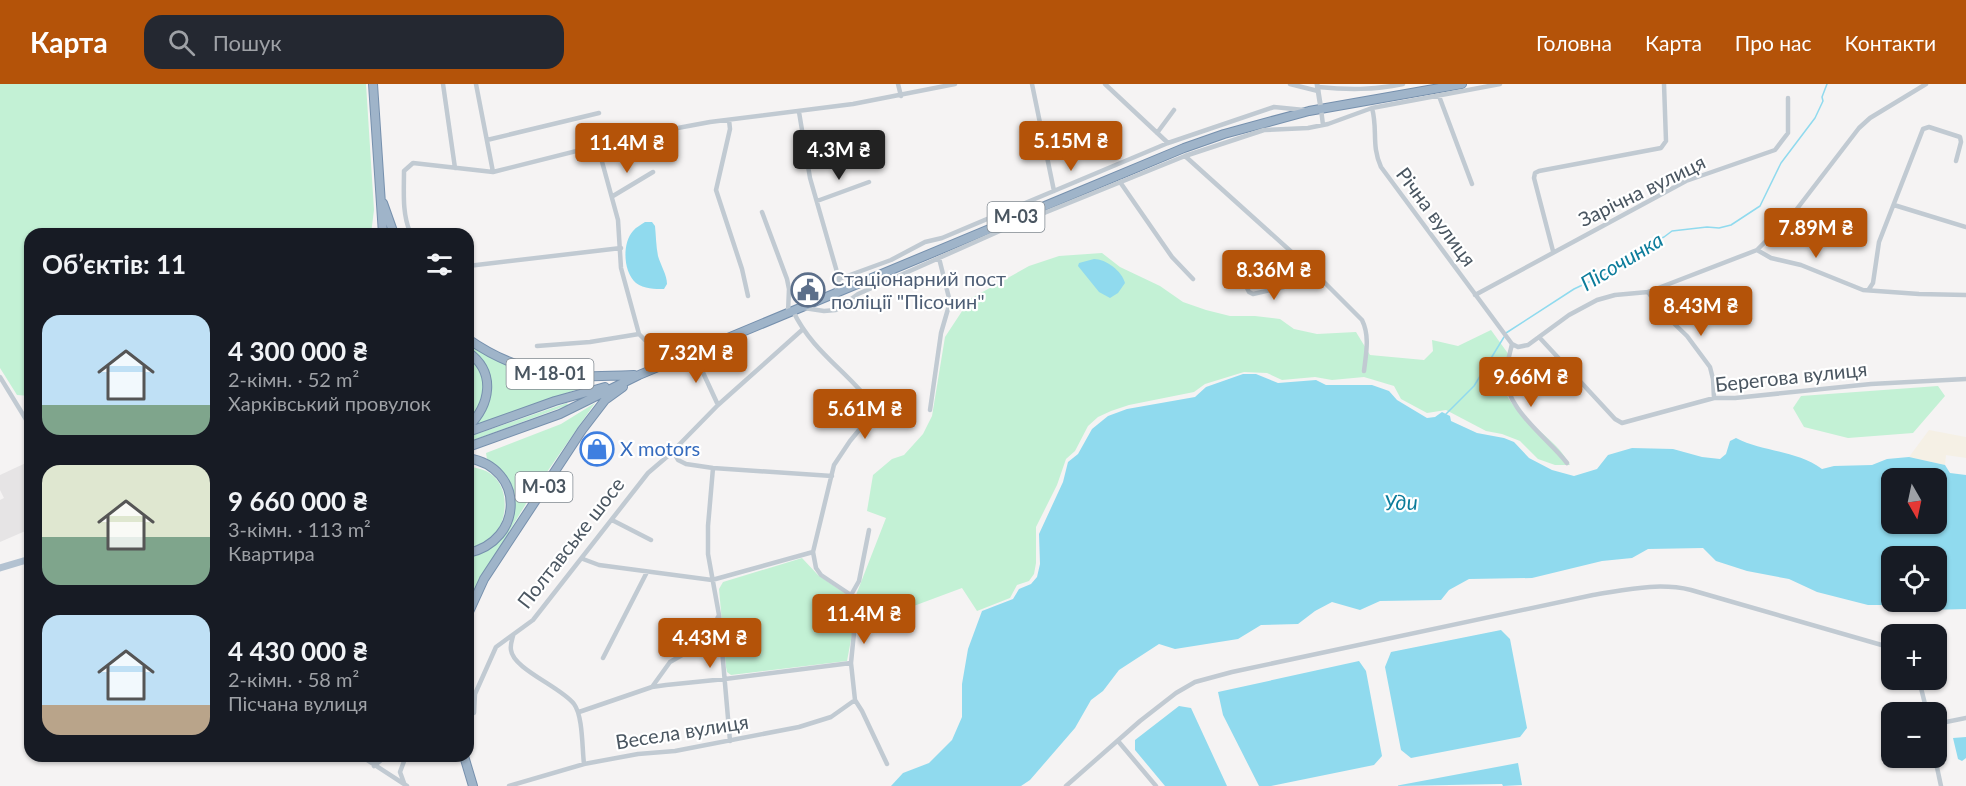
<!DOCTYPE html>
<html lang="uk">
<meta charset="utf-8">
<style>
:root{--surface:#171b24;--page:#242831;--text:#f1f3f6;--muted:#9ea1a6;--accent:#b45309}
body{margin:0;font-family:Lato,sans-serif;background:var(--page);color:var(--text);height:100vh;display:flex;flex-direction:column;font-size:22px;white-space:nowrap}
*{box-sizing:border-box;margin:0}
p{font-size:20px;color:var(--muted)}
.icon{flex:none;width:33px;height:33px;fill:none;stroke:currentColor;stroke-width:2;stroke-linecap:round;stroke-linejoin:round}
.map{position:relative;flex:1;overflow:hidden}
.side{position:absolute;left:24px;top:144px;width:450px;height:534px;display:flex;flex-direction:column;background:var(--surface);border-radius:18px;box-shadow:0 2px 4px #0004}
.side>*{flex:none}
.needle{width:39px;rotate:171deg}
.fabs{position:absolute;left:1881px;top:384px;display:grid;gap:12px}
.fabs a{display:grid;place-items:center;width:66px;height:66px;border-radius:12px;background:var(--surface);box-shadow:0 2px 4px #0004;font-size:30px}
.price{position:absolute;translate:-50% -51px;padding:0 14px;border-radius:6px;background:var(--accent);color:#fff;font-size:20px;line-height:39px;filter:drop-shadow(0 2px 3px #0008)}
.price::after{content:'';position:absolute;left:50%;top:36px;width:18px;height:14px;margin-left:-9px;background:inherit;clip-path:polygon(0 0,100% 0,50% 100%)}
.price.selected{background:#222;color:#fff}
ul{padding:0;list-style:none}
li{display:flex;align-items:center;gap:18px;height:150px;padding:0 18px}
li span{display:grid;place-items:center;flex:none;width:168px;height:120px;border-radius:18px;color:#555}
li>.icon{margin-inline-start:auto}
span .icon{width:72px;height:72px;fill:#fffc;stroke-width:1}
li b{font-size:26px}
h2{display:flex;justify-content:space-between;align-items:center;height:72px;padding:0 18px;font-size:26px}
header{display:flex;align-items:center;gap:36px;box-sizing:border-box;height:84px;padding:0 30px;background:var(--accent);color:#fff}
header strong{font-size:28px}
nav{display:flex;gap:33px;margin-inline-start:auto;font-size:21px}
.search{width:420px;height:54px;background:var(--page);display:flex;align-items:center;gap:15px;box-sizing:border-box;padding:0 21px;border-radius:18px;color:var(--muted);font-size:22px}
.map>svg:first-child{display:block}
.education{fill:#e6e4e5}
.green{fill:#c3f1d5}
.sand{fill:#f5f0e5}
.water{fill:#90daee;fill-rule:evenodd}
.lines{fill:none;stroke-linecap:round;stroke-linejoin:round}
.stream{stroke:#90daee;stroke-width:1.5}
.trunk-casing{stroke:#7690ad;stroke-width:10}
.minor{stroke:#c1cad2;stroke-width:4.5}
.tertiary{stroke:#c1cad2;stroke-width:5}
.primary{stroke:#b3c2d1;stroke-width:7}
.trunk{stroke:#9fb4c9;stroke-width:8}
.labels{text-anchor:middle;stroke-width:4.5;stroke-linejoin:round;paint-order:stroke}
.shield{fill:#fff;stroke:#808990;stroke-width:1.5}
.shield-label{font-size:18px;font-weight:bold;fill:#4a5661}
.street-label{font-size:20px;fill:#4a5661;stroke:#fff}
.service-label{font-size:20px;fill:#4e5e75;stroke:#fff;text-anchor:start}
.shop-label{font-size:20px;fill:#366cbe;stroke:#fff;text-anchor:start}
.water-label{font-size:21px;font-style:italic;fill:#0c7c9b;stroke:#fff}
</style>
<header>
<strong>Карта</strong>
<div class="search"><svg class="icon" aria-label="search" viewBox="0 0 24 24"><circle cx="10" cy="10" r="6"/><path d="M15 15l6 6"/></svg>Пошук</div>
<nav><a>Головна</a><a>Карта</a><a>Про нас</a><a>Контакти</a></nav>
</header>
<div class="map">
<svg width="1966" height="702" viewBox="0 0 1966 702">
<rect width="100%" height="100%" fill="#f5f3f3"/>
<!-- education -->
<path class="education" d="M30 377V445L0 458V416L4 414 0 406V391Z"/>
<!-- green -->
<path class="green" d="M0 0H366L374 126 371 150H30V312L17 311 0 284Z
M1102 169 1120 183 1160 202 1183 218 1206 226 1230 232H1255L1280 235 1294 245 1317 250 1356 248 1370 271 1424 276 1433 267 1432 256 1458 262 1491 246 1512 275C1508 284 1503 293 1504 302 1506 323 1542 347 1556 362 1561 367 1566 374 1570 381H1555L1538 375 1520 357 1502 350 1486 347 1446 326 1427 329 1401 315 1394 302 1364 293 1332 296 1315 293 1282 296 1267 289 1244 288 1205 300 1194 308 1129 321 1111 327 1098 333 1088 342 1075 367 1066 375 1057 401 1036 443V479L1034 490 1029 497 1017 501 1010 514 977 527 962 504 868 539 856 511 886 434 867 427 873 391 892 375 904 371 923 350 932 332 945 253 970 215 1029 182 1059 172Z
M468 258 500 278 518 284 592 300 472 343C493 321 498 304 479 279 474 272 468 267 468 258Z
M468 272C489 294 490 315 468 337Z
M1938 302 1945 312 1913 349 1848 354 1804 343 1793 324 1801 312Z
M567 319 568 321 468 358V353Z
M595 319 533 408 480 496 468 520V473C486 469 504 457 509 438 511 431 508 421 508 414 507 394 505 386 487 375L486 369 561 340Z
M468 382C474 383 481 385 486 387 509 398 509 431 496 449 489 458 478 462 468 466Z
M802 474 818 491 849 512 853 545 847 577 731 591 727 588 726 583 719 505 723 498Z"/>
<!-- sand -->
<path class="sand" d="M1929 346 1966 353V374L1946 371 1945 381 1909 373Z"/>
<!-- water -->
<path class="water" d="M645 138H652L655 142C656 152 656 162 658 172 661 182 667 191 667 200L664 205C655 205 644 205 636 199 623 188 622 159 633 147 636 143 641 141 645 138Z
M1094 175C1106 175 1122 187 1125 199L1118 209 1110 214 1099 208 1078 182 1079 179Z
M1243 290H1256L1278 299 1316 296 1326 301H1372L1389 307 1397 316 1427 334 1435 333 1442 328 1450 332 1451 337 1477 349 1504 354 1514 358 1529 374 1552 386 1574 392 1597 385 1608 371 1632 364 1673 365 1702 373 1720 375 1726 370 1730 357 1736 354C1763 368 1796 366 1822 385L1834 382 1872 381 1887 375 1909 373 1945 381 1950 389 1966 391V525L1930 526 1902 521H1868L1817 508 1789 495 1747 487 1716 477 1703 464 1648 465 1632 474 1602 477 1532 494 1469 495 1449 506 1441 516 1380 517 1360 526 1332 518 1315 527 1298 540 1261 541 1238 555 1175 565 1159 560 1119 586 1103 607 1091 616 1075 644 1030 696 1021 702H891L903 689 929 679 952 656 962 633V600L968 565 982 527 1013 515 1019 505 1031 500 1037 493 1040 480 1039 450 1063 398 1068 378 1078 370 1092 345 1108 332 1127 325 1195 313 1206 303ZM1936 394V440H1892V394ZM1892 472H1936V518H1892Z
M1501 546 1510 555 1527 644 1520 653 1411 674 1401 666 1385 583 1391 568Z
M1359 577 1366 587 1382 672 1374 681 1271 702H1259L1223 631 1218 608Z
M1179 622 1191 624 1227 702H1165L1135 666V656Z
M1966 653V674L1962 677 1958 675 1953 654Z
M1518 679 1522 701 1503 702 1502 700 1395 702Z"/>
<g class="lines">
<!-- stream -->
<path class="stream" d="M1506 249 1574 205 1612 187 1642 163 1664 153 1672 147 1707 143 1719 144 1731 141 1760 122 1781 79 1815 34 1823 17 1822 13 1827 0
M1446 330 1474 302 1504 253"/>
<!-- trunk casing -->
<g class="trunk-casing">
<path id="trunk" d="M373 0 383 150
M383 119 394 150
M468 255C524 294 569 294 634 291
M468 268C497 289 490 321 468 343
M468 348 555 317 605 303
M468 363 560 330 639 291 1184 64 1224 50 1309 27 1462 0
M468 374C526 384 524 457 468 469
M468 530 484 495 582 346 605 316 623 303
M464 672 473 702"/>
</g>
<!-- minor -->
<path class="minor" d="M443 0 455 84
M476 0 493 88
M898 0 901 12
M1032 0 1054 107
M1105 0 1168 59
M1290 0 1318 7
M1318 3C1349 6 1373 6 1403 0
M1439 12 1472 100
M1372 24C1378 46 1371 61 1381 83L1512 260
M1321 25 1323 41
M799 28 810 94 839 195 836 209
M729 36 730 45 716 106 742 185 748 212
M1157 49 1174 26
M487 56 599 29
M598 63 618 136 621 184 639 250 645 256 677 275 699 280 718 321
M1185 72 1316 190 1362 236C1370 252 1366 270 1364 287
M1120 98 1172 173 1193 195
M613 112 653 88
M817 117 869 98
M1894 121 1966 143
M762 128 787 195 789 205 788 229
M414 150 410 148C402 129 404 108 404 87L413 79 493 88 640 51 710 38 853 20 955 0
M426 150 438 147
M1757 166 1771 174 1801 181 1863 206 1919 210 1966 211
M1553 167 1534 94 1535 89 1539 87 1661 64 1666 57 1664 0
M468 182 621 164
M839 195 891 176 925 158 942 154 1168 59 1274 23 1304 26
M1245 200 1249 208 1253 210 1284 203 1316 190
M1869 205 1873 199 1879 158 1923 45 1929 43 1960 53 1961 58 1956 77
M1648 208 1663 229 1687 252 1710 283 1713 295 1714 314
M1475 211 1686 97 1775 66 1788 49V14
M804 224 824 227 836 226 858 210 1002 146 1185 72 1264 46 1308 44 1328 40 1372 24 1500 0
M793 227C813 269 849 288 874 323V328L850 357 834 381 813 468 816 484 821 491 851 511 856 528 851 579 855 616 862 627 887 680
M1539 253 1615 335 1622 339 1714 314H1735L1871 300 1966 295
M1512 260 1518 263 1528 261 1569 231 1597 216 1615 211 1648 208 1757 166 1793 130 1859 44 1870 34 1926 0
M1512 260C1510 269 1507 279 1506 288 1503 324 1546 352 1567 379
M537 262 590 258 639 250
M0 293 30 342
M930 326 941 249 950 218 939 174
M673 367 678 376 686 380 713 384 832 392
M713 384 708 442V470L719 531 730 657
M612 436 651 456
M583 475 599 481 712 496 813 468
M851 511 859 497 869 446
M513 552C512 556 510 561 511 566 513 585 561 603 574 620 583 632 582 664 584 680
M603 574 647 488
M1919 596 1927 628
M652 603 670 578 708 556 718 533
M579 628 652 603 666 601 725 595 851 579
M474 629 475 610 496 563 533 536 648 389 669 371 718 321 802 246
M1936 640 1966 634
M1118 657 1156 702
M361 672 407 702
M1935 674 1941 702
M374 682 386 672
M404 699 400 688 406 672
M509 702 584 680 638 670 675 667 799 643 831 633 855 616
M1066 702 1140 637 1176 609 1195 598 1232 588 1593 511C1626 506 1657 498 1691 506L1892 564"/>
<!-- tertiary -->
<path class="tertiary" d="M1317 0 1321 25"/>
<!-- primary -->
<path class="primary" d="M0 484 30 475"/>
<!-- trunk -->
<use href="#trunk" class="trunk"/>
</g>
<!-- icons -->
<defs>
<g id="civic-ring" transform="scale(1.725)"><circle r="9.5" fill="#fff" stroke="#5c6f8a" stroke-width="1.5"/><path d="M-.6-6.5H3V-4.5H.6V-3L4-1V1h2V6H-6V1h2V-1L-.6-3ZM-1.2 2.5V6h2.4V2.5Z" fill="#5c6f8a"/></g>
<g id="shop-ring" transform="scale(1.725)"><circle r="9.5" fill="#fff" stroke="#3f7fe0" stroke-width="1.5"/><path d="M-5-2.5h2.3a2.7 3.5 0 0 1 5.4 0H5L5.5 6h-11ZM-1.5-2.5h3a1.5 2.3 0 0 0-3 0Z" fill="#3f7fe0"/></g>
</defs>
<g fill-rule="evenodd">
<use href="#civic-ring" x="808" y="206"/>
<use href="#shop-ring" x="597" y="365"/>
</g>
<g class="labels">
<!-- shield labels -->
<g class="shield">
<rect x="987.5" y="118" width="57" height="30" rx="4.5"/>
<rect x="506.5" y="275" width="87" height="30" rx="4.5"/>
<rect x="515.5" y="388" width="57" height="30" rx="4.5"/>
</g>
<g class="shield-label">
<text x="1016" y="139">М-03</text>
<text x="550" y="296">М-18-01</text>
<text x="544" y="409">М-03</text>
</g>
<!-- street labels -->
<g class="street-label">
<text transform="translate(1642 107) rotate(-26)" y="7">Зарічна вулиця</text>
<text transform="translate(1436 133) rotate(53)" y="7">Річна вулиця</text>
<text transform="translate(1791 293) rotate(-6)" y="7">Берегова вулиця</text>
<text transform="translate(571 459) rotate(-52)" y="7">Полтавське шосе</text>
<text transform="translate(682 648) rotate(-9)" y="7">Весела вулиця</text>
</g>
<!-- service labels -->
<g class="service-label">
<text x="831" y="202">Стаціонарний пост<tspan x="831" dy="23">поліції "Пісочин"</tspan></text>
</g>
<!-- shop labels -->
<g class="shop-label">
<text x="620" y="372">Х motors</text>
</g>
<!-- water labels -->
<g class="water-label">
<text transform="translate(1622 178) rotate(-31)" y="7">Пісочинка</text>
<text transform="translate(1401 419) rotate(-1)" y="7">Уди</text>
</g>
</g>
</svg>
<div class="fabs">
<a><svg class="needle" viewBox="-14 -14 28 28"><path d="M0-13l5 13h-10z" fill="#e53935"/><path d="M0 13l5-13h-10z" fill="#9ea1a6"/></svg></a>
<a><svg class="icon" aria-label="locate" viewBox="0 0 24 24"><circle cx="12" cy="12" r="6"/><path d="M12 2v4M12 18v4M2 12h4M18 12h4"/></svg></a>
<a>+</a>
<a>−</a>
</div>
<b class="price" style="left:1071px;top:88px">5.15M ₴</b>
<b class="price" style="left:627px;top:90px">11.4M ₴</b>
<b class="price selected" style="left:839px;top:97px">4.3M ₴</b>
<b class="price" style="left:1816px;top:175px">7.89M ₴</b>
<b class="price" style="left:1274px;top:217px">8.36M ₴</b>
<b class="price" style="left:1701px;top:253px">8.43M ₴</b>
<b class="price" style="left:696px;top:300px">7.32M ₴</b>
<b class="price" style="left:1531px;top:324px">9.66M ₴</b>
<b class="price" style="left:865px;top:356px">5.61M ₴</b>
<b class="price" style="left:864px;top:561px">11.4M ₴</b>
<b class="price" style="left:710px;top:585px">4.43M ₴</b>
<section class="side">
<h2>Об’єктів: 11<svg class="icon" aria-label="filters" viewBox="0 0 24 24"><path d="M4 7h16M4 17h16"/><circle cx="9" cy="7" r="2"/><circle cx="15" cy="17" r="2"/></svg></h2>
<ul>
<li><span style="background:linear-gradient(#bfe0f5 75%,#7fa58c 0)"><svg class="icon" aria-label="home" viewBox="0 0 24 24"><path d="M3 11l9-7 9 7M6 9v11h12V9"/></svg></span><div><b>4 300 000 ₴</b><p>2-кімн. · 52 m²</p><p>Харківський провулок</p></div></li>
<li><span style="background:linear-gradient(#dfe7d0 60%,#7fa58c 0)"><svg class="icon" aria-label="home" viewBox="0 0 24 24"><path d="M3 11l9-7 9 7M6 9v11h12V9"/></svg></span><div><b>9 660 000 ₴</b><p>3-кімн. · 113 m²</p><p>Квартира</p></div></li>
<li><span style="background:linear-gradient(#bfe0f5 75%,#b9a48a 0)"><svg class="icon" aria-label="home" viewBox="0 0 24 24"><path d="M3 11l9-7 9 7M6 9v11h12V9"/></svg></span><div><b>4 430 000 ₴</b><p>2-кімн. · 58 m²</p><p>Пісчана вулиця</p></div></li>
</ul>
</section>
</div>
